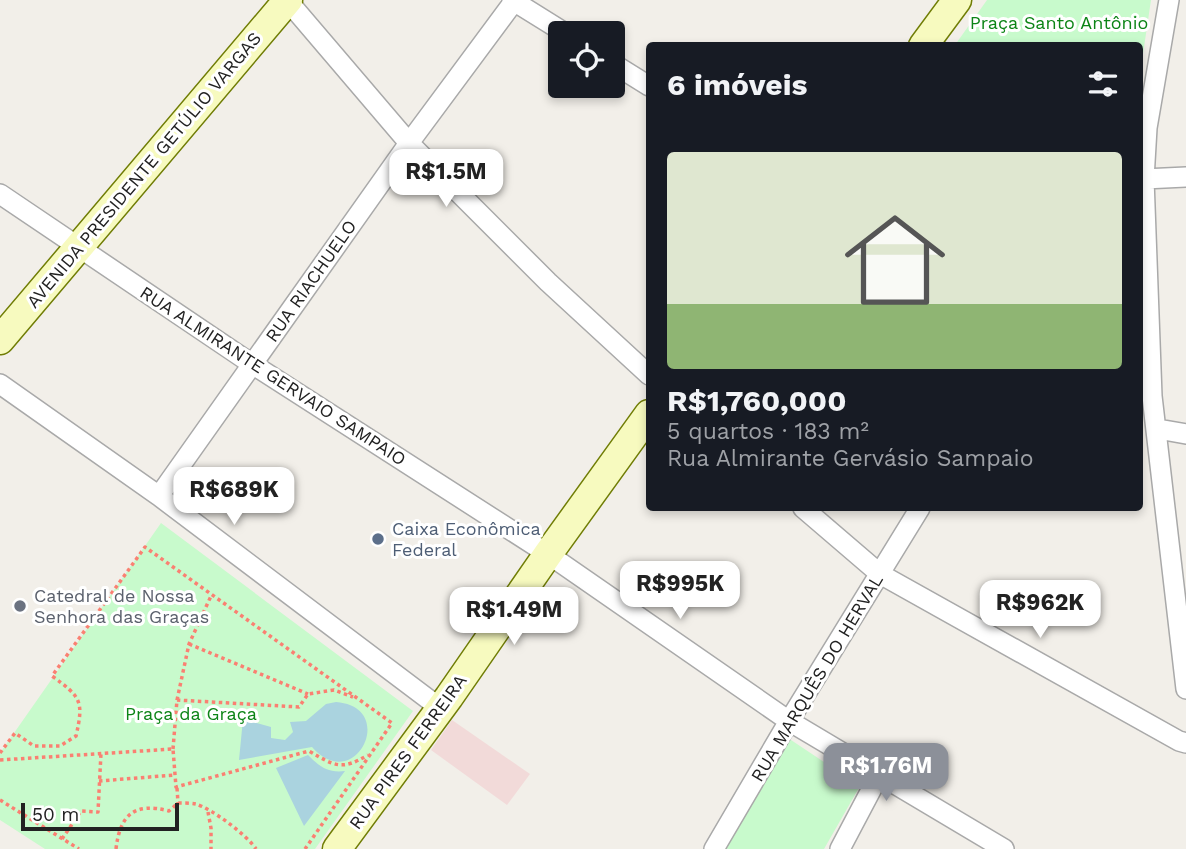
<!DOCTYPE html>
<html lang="pt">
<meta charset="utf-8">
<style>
:root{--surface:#171b24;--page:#242831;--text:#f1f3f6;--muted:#9ea1a6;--accent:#8c9099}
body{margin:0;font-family:"Work Sans",sans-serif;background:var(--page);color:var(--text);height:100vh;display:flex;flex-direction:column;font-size:26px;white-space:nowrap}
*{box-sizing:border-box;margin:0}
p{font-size:23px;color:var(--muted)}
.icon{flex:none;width:38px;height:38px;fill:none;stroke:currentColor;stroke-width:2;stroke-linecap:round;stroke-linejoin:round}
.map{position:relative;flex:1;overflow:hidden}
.details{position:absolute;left:646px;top:42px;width:497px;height:469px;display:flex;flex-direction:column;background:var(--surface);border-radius:7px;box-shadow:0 4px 10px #0003}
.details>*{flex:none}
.buttons{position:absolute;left:548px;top:21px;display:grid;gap:14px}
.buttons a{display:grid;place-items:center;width:77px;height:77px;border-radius:7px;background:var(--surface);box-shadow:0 4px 10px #0003;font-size:35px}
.scale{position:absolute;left:21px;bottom:18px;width:158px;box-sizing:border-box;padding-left:7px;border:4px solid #222;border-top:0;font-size:19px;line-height:24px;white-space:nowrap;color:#222;-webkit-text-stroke:5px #fff;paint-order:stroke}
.price{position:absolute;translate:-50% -60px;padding:0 16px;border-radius:14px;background:#fff;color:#222;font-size:23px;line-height:46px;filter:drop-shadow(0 2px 4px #0008)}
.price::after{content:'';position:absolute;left:50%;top:42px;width:21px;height:16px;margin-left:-10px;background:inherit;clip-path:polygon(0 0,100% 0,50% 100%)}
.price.selected{background:var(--accent);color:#fff}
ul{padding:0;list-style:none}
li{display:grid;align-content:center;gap:14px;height:371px;padding:0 21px}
li span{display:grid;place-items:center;height:217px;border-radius:7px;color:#555}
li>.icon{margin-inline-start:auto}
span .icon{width:126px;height:126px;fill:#fffc;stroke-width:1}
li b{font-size:30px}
h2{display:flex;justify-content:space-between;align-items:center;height:84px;padding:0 21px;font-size:30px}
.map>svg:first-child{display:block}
.commercial{fill:#f2dad9}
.park{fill:#c8facc}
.water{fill:#aad3df}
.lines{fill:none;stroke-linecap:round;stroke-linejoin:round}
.minor-casing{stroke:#a9a9a9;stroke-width:22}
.secondary-casing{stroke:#707d05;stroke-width:31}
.path{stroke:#fa8072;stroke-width:3.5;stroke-dasharray:3.5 3.5;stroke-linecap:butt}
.minor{stroke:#fff;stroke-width:19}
.secondary{stroke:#f7fabf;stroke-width:28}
.service-dot{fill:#5c6f8a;stroke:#fff;stroke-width:2.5}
.worship-dot{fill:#6b7280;stroke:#fff;stroke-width:2.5}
.labels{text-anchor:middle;stroke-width:6;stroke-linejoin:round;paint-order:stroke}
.park-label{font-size:18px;fill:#0c8416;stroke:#fff}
.street-label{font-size:18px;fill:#222;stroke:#fff}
.service-label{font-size:18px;fill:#4e5e75;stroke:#fff;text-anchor:start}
.worship-label{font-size:18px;fill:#5b616d;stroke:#fff;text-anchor:start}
</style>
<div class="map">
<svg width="1186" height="849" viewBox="0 0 1186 849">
<rect width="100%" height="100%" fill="#f2efe9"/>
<!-- commercial -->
<path class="commercial" d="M452 720 530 774 507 805 431 750Z"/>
<!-- park -->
<path class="park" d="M987 0H1151L1139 81V46L955 45Z
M161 523 413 711 315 849H45L0 820V753Z
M788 738 860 786 824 849H722Z"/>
<!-- water -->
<path class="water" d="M336 702C399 707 355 796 312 747L239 760 243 719 271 727V738L285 740 293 732 290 722 306 721 326 704Z
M308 755C320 767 328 773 345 771L304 826 276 768Z"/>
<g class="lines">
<!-- minor casing -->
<g class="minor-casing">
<path id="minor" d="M287 0 409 143 548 282 649 375
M512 0 565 33
M1169 0 1147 128 1144 179 1152 396 1186 689
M612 63 649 86
M1144 179 1186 177
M0 194 252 364 548 554 789 721 1004 849
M0 384 159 496 440 708
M1158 429 1186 434
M159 496 409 143 515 0
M803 508 880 574 1179 741 1186 743
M714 849 789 721 920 508
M840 849 879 775"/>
</g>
<!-- secondary casing -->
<g class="secondary-casing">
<path id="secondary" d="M923 46 957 0
M0 340 288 0
M337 849 449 697 548 554 649 414"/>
</g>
<!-- path -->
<path class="path" d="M189 644 308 694
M177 700 189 644 211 596
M173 749 177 700 299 707 308 694 334 690 353 697
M0 753 15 733 34 746H60L76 736C84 701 81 697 52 676L145 547 392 723 305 849
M0 760 173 749 176 787 309 751C335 766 341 771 368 755
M99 781 175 775
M177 788 178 803
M0 800 79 849
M208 812 211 828V849
M62 839 81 811 98 812 101 753
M116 849C120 814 135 802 169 811L178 803C184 803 191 803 196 804 212 809 247 835 256 849"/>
<!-- minor -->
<use href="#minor" class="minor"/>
<!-- secondary -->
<use href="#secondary" class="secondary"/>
</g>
<!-- markers -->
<circle class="service-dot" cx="378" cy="539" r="7"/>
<circle class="worship-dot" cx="20" cy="606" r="7"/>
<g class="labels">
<!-- park labels -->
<g class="park-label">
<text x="1059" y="29">Praça Santo Antônio</text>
<text x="191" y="720">Praça da Graça</text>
</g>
<!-- street labels -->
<g class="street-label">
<text transform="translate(144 170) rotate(-50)" y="6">AVENIDA PRESIDENTE GETÚLIO VARGAS</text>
<text transform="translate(311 281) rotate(-55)" y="6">RUA RIACHUELO</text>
<text transform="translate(273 376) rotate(33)" y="6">RUA ALMIRANTE GERVAIO SAMPAIO</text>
<text transform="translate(817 678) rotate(-59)" y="6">RUA MARQUÊS DO HERVAL</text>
<text transform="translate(408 752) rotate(-54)" y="6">RUA PIRES FERREIRA</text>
</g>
<!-- service labels -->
<g class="service-label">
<text x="392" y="535">Caixa Econômica<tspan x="392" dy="21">Federal</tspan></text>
</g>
<!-- worship labels -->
<g class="worship-label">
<text x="34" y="602">Catedral de Nossa<tspan x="34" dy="21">Senhora das Graças</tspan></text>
</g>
</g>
</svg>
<div class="buttons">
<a><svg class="icon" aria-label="locate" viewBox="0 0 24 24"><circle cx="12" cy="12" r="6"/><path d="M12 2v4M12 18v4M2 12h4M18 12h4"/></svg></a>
</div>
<div class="scale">50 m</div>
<b class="price" style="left:446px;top:209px">R$1.5M</b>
<b class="price" style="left:234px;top:527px">R$689K</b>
<b class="price" style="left:680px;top:621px">R$995K</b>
<b class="price" style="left:1040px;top:640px">R$962K</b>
<b class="price" style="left:514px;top:647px">R$1.49M</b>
<b class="price selected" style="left:886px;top:803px">R$1.76M</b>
<section class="details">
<h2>6 imóveis<svg class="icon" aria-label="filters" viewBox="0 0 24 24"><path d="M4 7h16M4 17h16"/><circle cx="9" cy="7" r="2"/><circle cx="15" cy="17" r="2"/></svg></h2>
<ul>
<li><span style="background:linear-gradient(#dfe7d0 70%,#8fb573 0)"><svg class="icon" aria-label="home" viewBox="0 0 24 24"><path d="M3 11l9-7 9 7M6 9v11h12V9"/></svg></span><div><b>R$1,760,000</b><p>5 quartos · 183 m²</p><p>Rua Almirante Gervásio Sampaio</p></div></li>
</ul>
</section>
</div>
